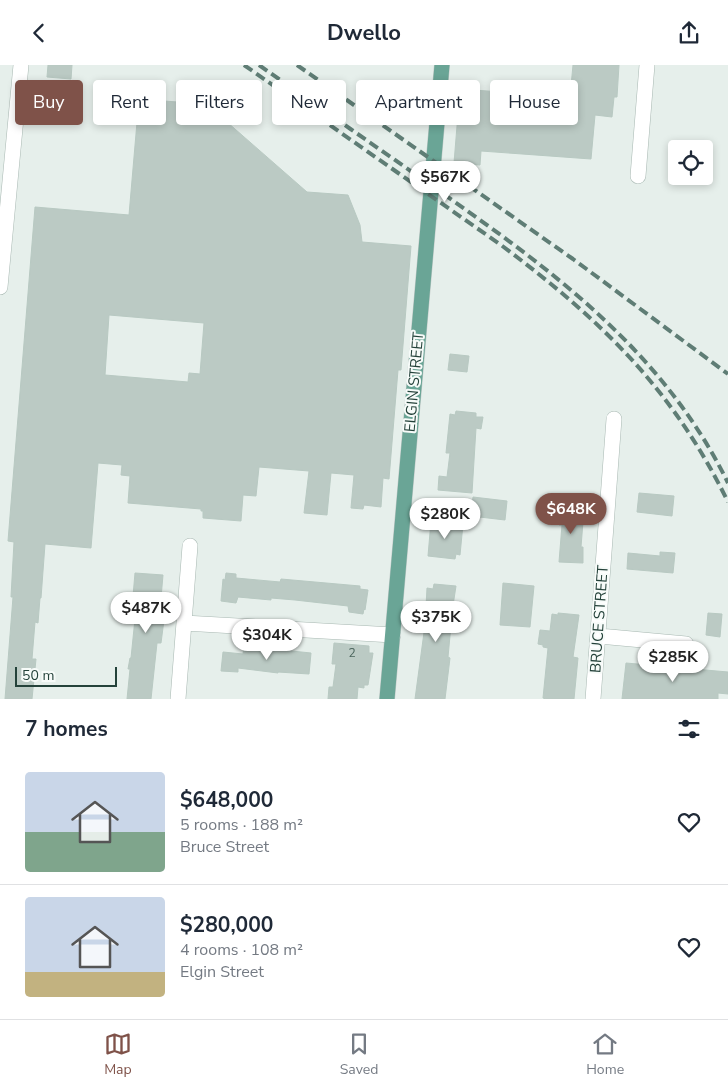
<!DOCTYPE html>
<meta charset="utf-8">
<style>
:root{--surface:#fff;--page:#f6f6f7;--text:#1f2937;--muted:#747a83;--line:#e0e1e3;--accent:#7f5249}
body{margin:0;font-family:"Nunito Sans",sans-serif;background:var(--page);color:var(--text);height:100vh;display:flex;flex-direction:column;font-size:19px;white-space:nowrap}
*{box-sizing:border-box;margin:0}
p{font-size:16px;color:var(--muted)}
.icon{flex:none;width:28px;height:28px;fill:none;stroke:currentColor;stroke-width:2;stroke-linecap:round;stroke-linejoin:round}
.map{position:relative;height:634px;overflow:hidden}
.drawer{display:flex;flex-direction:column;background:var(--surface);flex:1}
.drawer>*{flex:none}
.top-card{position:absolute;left:15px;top:15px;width:699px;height:45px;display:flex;gap:10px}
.controls{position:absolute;left:668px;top:75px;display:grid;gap:10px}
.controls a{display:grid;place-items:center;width:45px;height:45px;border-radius:5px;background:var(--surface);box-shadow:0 2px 8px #0003;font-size:25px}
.scale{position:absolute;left:15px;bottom:12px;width:102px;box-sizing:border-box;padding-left:5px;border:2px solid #24423a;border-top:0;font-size:14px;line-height:18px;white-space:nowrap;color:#24423a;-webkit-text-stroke:4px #f7fbf9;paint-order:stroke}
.price{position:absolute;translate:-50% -42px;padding:0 11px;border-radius:18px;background:#fff;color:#222;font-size:16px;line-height:32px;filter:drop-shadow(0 1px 2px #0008)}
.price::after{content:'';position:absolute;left:50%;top:30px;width:15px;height:11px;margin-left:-8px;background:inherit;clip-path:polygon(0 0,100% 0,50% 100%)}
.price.active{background:var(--accent);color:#fff}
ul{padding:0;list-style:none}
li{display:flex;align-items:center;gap:15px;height:125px;padding:0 25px}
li+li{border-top:1px solid var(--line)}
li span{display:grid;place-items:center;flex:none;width:140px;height:100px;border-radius:5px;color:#555}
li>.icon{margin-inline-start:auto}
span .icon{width:60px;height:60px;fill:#fffc;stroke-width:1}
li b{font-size:21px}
h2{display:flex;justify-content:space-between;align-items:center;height:60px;padding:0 25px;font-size:21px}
.tag{padding:0 18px;border-radius:5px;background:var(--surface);box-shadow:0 2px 8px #0003;font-size:18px;line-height:45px}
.tag.active{background:var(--accent);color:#fff}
header{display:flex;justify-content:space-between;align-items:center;height:65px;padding:0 25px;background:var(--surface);font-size:22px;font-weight:700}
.tabs{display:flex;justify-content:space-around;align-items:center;height:70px;border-top:1px solid var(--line);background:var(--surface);font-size:14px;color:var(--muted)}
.tabs a{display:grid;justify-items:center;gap:2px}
.tabs .active{color:var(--accent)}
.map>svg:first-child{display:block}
.building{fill:#bbcac4;stroke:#b8c9c2;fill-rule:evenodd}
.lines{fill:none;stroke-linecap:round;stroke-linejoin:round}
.minor-casing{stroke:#a8b8b2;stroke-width:16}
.major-casing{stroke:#c2cac8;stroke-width:16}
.minor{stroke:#fff;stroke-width:15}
.major{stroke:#6aa596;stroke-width:15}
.rail{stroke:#5f7d75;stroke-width:4;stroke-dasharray:10 5;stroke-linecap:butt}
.labels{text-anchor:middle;stroke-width:4;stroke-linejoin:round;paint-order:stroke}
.number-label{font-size:12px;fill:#4a645c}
.street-label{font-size:15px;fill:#24423a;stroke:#f7fbf9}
</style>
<header><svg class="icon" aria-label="back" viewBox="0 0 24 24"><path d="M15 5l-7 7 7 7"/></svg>Dwello<svg class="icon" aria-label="share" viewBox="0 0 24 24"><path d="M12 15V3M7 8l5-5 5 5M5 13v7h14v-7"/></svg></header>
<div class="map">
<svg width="728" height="634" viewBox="0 0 728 634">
<rect width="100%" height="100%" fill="#e6efeb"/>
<!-- building -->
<path class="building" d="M48 0H72L71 14 47 12Z
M573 0H619L617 32H614L612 52 595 50 591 94 481 86 480 100 454 98 460 24 570 32Z
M139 34 190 38 196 51 211 43 307 127 348 130 360 160 362 177 411 181 401 305H398L389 414 383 413 381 442 364 440 363 444 351 443 354 410 331 408 327 450 304 448 309 406 259 402 256 431 243 430 241 456 203 453V446H201V444L128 438 130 411 121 410 122 400 98 398 91 483 45 479 41 533H40L38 558 35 557 32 594H36L32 634H5L13 532H11L14 477 8 476 35 142 129 150ZM109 250 204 258 200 309 189 308 188 317 105 310Z
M450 289 469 291 467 307 448 305Z
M456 346 476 348V352H483L481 364 476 363 472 428 438 425 439 411 447 412 450 388H446L450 349 455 350Z
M639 428 674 431 672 451 637 447Z
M473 432 507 436 505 455 471 451Z
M560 442 584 444 581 482H583V498L559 497 562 460H559Z
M431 456 463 459 460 490 456 489 455 494 428 491Z
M660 487 675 488 673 508 627 504 628 488 660 491Z
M135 508 163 510 161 533H165L164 555 161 578H157L151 634H127L130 604H128L130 593H131L136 544 135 542 129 541V530L133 531Z
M226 508 236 509V513L280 517 281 514 360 521V524L368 525 365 545 364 544 363 549 349 547 348 541 295 535 271 533V535L238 532 236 538 221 536 223 514 225 515Z
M503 518 534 521 530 562 500 560Z
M434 519 456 521 452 547H457L456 560H451L448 592 450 593 445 634H415L425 560 427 523 433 524Z
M558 548 579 550 573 592 578 593 574 634H546L543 633 548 583 543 582V580L538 579 540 565 550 566 552 549 558 550Z
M708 548 722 549 720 572 706 570Z
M334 578 369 581V588H373L368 620H364V623L358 622 357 634H328L329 622H333L336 599H332Z
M244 581 282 583V585L311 588 309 609 278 607V608L238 603V607L221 606 223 587 243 589Z
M626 598 728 607V629L718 628V634H622Z"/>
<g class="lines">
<!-- minor casing -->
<g class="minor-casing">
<path id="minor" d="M638 111 647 0
M0 222 21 0
M184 558 393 570
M599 571 686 579
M178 634 190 481
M593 634 614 354"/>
</g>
<!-- major casing -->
<g class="major-casing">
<path id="major" d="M387 634 442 0"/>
</g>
<!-- minor -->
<use href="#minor" class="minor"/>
<!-- major -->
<use href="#major" class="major"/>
<!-- rail -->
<path class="rail" d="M244 0 501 180C600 254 673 324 728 437
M259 0C320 43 381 85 442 128 556 208 665 289 728 418
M297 0 573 194 728 309"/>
</g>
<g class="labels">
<!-- number labels -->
<g class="number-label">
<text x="352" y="592">2</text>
</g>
<!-- street labels -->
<g class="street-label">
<text transform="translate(414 317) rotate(-85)" y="5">ELGIN STREET</text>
<text transform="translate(599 554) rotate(-86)" y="5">BRUCE STREET</text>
</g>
</g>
</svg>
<div class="controls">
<a><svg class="icon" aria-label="locate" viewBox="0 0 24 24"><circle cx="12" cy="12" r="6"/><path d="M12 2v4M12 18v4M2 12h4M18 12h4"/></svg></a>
</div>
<div class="scale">50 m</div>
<b class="price" style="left:445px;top:138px">$567K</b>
<b class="price active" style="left:571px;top:470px">$648K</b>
<b class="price" style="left:445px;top:475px">$280K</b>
<b class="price" style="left:146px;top:569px">$487K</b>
<b class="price" style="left:436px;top:578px">$375K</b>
<b class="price" style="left:267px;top:596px">$304K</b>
<b class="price" style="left:673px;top:618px">$285K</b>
<div class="top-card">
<a class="tag active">Buy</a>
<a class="tag">Rent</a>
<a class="tag">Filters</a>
<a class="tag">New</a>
<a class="tag">Apartment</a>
<a class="tag">House</a>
</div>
</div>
<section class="drawer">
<h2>7 homes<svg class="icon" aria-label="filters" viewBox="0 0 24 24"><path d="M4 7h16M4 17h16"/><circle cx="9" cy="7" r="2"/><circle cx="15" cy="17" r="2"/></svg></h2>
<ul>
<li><span style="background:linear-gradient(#c9d6e8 60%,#7fa58c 0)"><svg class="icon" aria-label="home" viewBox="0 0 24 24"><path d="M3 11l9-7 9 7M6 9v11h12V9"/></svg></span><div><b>$648,000</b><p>5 rooms · 188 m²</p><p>Bruce Street</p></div><svg class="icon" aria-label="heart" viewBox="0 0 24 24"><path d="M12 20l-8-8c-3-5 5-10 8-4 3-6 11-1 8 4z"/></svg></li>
<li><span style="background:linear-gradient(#c9d6e8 75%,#c2b280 0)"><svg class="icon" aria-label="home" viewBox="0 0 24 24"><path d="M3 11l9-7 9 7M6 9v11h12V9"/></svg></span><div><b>$280,000</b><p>4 rooms · 108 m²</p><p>Elgin Street</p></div><svg class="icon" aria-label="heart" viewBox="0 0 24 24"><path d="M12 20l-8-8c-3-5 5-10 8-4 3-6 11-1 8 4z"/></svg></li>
</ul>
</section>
<nav class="tabs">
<a class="active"><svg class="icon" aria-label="map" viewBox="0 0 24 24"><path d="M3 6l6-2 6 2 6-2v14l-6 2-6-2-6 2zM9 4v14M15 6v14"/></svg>Map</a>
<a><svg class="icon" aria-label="saved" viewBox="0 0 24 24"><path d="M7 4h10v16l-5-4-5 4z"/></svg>Saved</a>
<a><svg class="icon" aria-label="home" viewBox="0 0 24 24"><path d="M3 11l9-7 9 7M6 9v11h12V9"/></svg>Home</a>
</nav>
